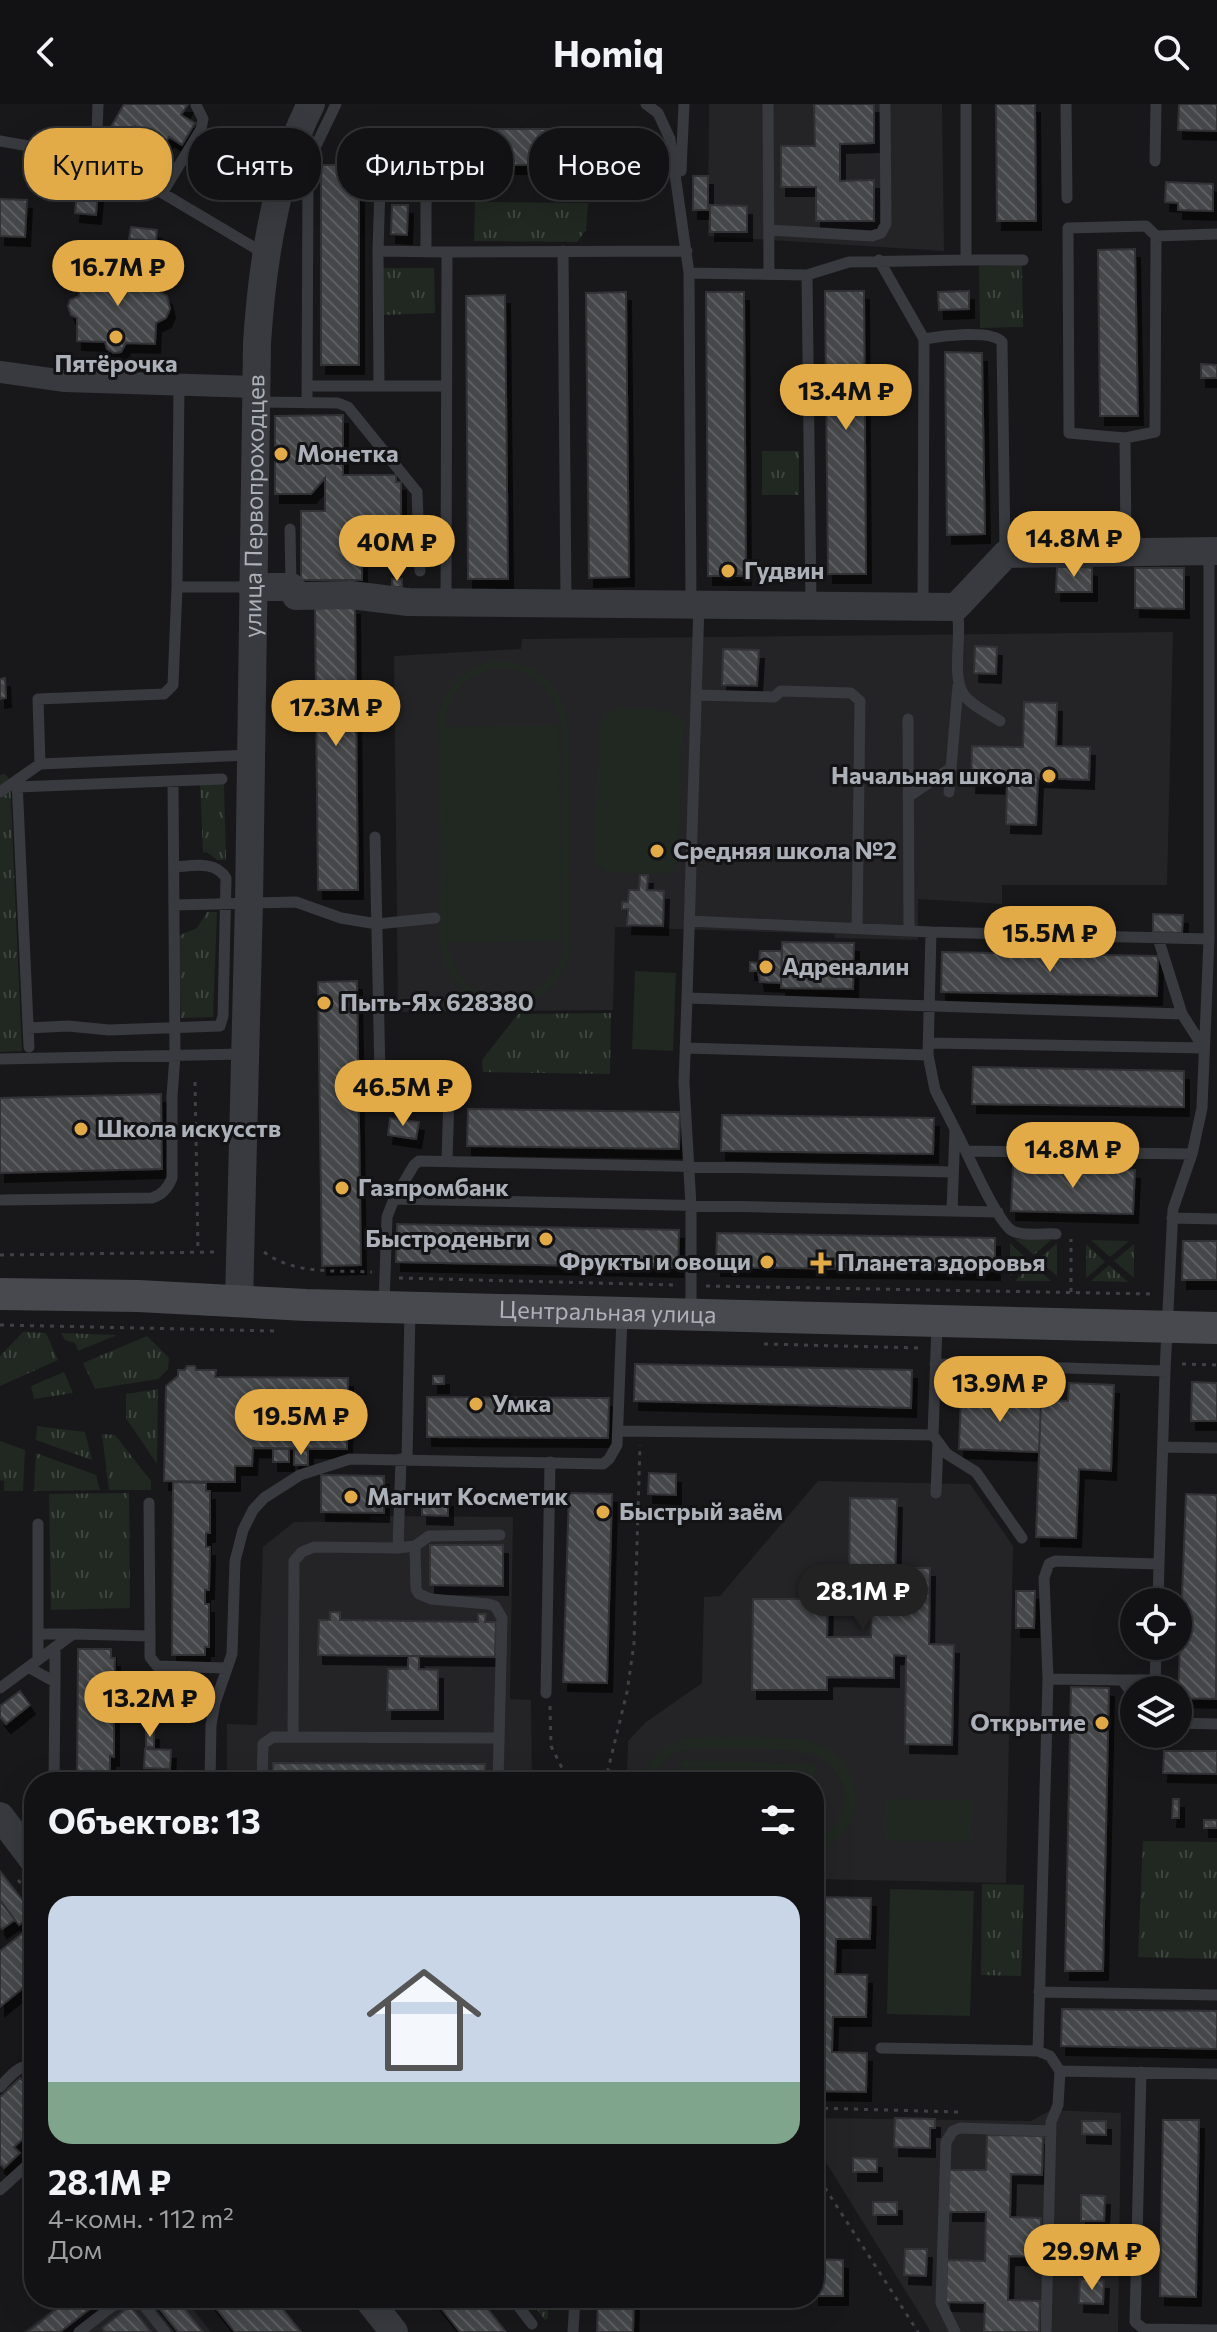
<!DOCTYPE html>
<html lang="ru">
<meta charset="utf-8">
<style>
:root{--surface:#121214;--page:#1b1b1d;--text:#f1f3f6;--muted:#9c9ea0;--line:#313234;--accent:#e2ab48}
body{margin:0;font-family:Commissioner,sans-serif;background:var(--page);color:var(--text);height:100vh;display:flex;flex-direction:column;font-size:30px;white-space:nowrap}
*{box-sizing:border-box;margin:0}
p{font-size:26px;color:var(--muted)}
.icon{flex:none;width:44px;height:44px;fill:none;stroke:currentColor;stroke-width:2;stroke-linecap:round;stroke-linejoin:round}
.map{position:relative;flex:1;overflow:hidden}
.sheet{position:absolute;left:24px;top:1668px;width:800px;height:536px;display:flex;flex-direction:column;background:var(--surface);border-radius:32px;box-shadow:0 8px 32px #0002,0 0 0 2px var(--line)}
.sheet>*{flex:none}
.top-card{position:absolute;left:24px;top:24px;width:800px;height:72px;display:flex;gap:16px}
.controls{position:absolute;left:1120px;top:1484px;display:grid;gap:16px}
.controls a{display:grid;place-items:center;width:72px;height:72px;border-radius:50%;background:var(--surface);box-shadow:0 8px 32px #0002,0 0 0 2px var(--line);font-size:40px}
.price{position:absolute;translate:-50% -68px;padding:0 18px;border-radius:28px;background:var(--accent);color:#111;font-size:26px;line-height:52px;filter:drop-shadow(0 2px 4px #0008)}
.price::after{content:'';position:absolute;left:50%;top:48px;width:24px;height:18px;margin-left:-12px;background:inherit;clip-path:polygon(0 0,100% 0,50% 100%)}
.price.current{background:#222;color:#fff}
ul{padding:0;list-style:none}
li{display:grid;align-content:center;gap:16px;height:424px;padding:0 24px}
li span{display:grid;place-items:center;height:248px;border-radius:24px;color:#555}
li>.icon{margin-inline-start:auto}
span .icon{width:144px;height:144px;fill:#fffc;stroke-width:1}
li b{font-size:34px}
h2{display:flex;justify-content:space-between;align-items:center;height:96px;padding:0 24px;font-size:34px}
.chip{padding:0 28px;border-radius:32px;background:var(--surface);box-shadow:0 8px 32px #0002,0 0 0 2px var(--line);font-size:28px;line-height:72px}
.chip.current{background:var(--accent);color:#111}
header{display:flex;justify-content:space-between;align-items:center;height:104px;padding:0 24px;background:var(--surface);font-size:36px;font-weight:700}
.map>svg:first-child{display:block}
.built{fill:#242427}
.grass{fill:url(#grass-tufts)}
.pitch{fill:#202821;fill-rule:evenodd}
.building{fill:url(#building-back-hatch);stroke:#323236;stroke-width:2;filter:url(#shadow)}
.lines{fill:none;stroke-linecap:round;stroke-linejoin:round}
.path{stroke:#3f4145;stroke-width:3;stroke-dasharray:4 6;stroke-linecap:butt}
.service{stroke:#393a3f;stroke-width:11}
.minor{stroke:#393a3f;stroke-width:22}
.tertiary{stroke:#393a3f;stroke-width:28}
.secondary{stroke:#48494e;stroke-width:32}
.poi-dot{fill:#e2ab48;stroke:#131315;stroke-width:3}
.labels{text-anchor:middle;stroke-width:6;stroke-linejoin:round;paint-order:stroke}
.poi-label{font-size:24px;font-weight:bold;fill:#acb0b8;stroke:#131315;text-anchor:start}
.street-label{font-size:24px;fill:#acb0b8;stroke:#131315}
</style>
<header><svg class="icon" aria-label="back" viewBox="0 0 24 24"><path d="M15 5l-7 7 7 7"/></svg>Homiq<svg class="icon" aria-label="search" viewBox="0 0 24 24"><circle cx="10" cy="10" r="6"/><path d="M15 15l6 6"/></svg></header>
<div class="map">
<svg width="1217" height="2228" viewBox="0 0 1217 2228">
<defs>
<pattern id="grass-tufts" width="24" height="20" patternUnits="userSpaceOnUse" patternTransform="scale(2)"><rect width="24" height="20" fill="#202821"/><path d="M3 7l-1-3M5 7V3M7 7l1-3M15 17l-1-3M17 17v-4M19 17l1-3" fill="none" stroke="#3e453f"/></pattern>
<pattern id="building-back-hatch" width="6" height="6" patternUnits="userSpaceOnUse" patternTransform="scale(2)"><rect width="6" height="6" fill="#45464a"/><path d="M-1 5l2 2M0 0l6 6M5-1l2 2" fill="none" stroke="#5d5e62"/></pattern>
<filter id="shadow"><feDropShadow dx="5" dy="9" stdDeviation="0" flood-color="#0009"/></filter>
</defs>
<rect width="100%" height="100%" fill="#18181a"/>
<!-- built -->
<path class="built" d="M709 0H942L944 147 708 132Z
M1173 528 1167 781H1002V800L918 795V836L835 834 834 830 615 823 613 906 398 908 394 552 521 545 522 535Z
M818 1377 970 1380 1013 1442 1006 1779 814 1775V1678H627L628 1637 646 1618 702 1579 704 1493 720 1492Z
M371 1412 513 1413 510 1595 531 1596 532 1678H227V1620L257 1621 263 1443 294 1418 370 1417Z
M1051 2006 1121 2009 1118 2228H931L814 2039V2014L1031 2017Z
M68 2194H184L211 2228H23Z"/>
<!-- grass -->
<path class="grass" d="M475 98 588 99 586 126 577 138 474 137Z
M1022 161 1023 223 980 224 979 162Z
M383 164H434L435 209 382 211Z
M762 347H799V391H762Z
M5 670 10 676 22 947 0 948V671Z
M224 680 226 756H217L208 749 203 748 200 681Z
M207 808H217L213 913 181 914 178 832 197 824Z
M611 909 610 970 483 968 482 956 518 910Z
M1015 1135H1052L1034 1151Z
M1091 1136 1129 1137 1110 1153Z
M1010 1139 1028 1156 1010 1172Z
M1057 1139V1172L1038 1156Z
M1086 1140 1105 1158 1086 1174Z
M1134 1140V1174L1114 1157Z
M1033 1160 1051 1177H1015Z
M1109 1161 1128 1178 1091 1177Z
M23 1228 46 1229 58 1256 0 1282V1252Z
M61 1229 117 1231 78 1247 75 1239 65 1236Z
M147 1232 169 1254 168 1265 158 1275 95 1285 83 1259Z
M64 1268 73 1289 34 1295 31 1282Z
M158 1285 157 1360 126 1314V1290Z
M37 1322 85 1328 92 1356 36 1336Z
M102 1330 115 1331 151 1377V1386H109Z
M0 1337 25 1346 23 1387H4V1377L0 1376Z
M36 1349 96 1371 100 1386 34 1387Z
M129 1389 130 1504 51 1506 49 1390Z
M1143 1737 1217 1738V1855L1138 1853Z
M982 1780 1024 1781 1021 1872 981 1871Z
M528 2194H548V2214L545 2216Z"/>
<!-- pitch -->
<path class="pitch" d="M494 557C535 556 563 580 568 621L570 849C547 926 449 917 440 838L438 610C447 580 465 564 494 557ZM495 564C532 563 557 586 561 622L563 848C542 916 456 908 447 837L445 611C453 585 469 570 495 564Z
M615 605C635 605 672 600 683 619L678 756 673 766 665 770 606 768 598 762 594 754 600 621 604 611Z
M559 621 562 837 448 838 445 623Z
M635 867 676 869 673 947 632 945Z
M699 1633C730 1634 788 1630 815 1639 844 1648 861 1678 854 1707 850 1727 834 1743 814 1749V1737C857 1718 853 1665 810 1649 784 1645 698 1639 676 1649 664 1655 657 1666 652 1678H641C649 1650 670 1635 699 1633Z
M681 1656 815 1660 814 1699V1678H680Z
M886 1695 971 1696 970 1738 885 1737Z
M890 1785 974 1787 970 1912 887 1910Z"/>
<!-- building -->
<path class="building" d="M124 0H188L181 11 195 19 182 41 169 33 158 51 141 41 148 29 135 22 128 33 111 23Z
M814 0H874V39L840 40V77L874 76V117H816V83H781V42H815Z
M996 0H1035L1036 117H997Z
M1179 0H1217V27L1178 26Z
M359 25H638L637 61H359Z
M321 61H359V261H321Z
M54 67H71V83H53Z
M693 72H708V106H693Z
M1166 78 1213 80V107L1178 106V99L1165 98Z
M77 86 98 88 96 111 75 109Z
M0 95 27 96 25 133 0 132Z
M392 101H408L407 131 391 130Z
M710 101 747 102V128H710Z
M131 123 157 126 156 137 129 135Z
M1135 145 1138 312H1100L1098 146Z
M79 167 158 169 157 186 167 192 170 205 166 214 156 219 155 240 126 239 121 248 114 249 107 245 105 238 77 237V214L71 211 68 202 70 196 79 192Z
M825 187H864L866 470H828Z
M969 187V205L939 206 938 188Z
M626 188 629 473 589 474 586 189Z
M706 188H744L746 472H708Z
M505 191 508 475H468L466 192Z
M945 248 982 249 985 430 947 431Z
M1201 260 1217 261V274H1201Z
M343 311V371H396V378H401V417H396V424H362V476H301V407H325V374L311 390H275V312Z
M1067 461 1092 464V488H1056L1057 463H1067Z
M1135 464H1184V505L1135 504Z
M392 475H402V483H392Z
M315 502H355L358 786H318Z
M975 542 997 543 996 570 974 569Z
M723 545 759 546 757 582 722 581Z
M5 574 6 594 0 595V575Z
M1024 598 1057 599 1056 642 1090 643 1089 676 1038 674 1036 721 1006 720 1007 681 971 680 972 642 1023 643Z
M640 771H648L647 786 664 787 663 822 627 821 628 805H622V798H628L629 786H639Z
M1153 810 1183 811 1182 829 1153 828Z
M782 838 854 839 853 885 781 884Z
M760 847H782L781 879 760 878 758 867H750V858L759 859Z
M942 848 1158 852 1157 892 941 888Z
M357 877 361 1161 322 1162 318 878Z
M973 963 1184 967V1003L972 1000Z
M161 990 162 1065 0 1069V994Z
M468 1005 680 1008 679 1045 467 1042Z
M722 1011 934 1014 933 1050 721 1047Z
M390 1014 419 1018 416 1035 388 1031Z
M1013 1062 1135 1066 1133 1110 1011 1107Z
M397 1120 679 1126 678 1164 396 1158Z
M717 1129 995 1134V1167L716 1163Z
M1183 1137H1217V1176H1182Z
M635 1260 912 1266 911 1304 634 1297Z
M187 1262H195L196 1266H216L215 1273 348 1274 347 1345 253 1344 252 1362H235V1378L164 1377 166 1282 178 1272V1266H185Z
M433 1272H444V1280H433Z
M1192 1278 1217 1279V1317H1191Z
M1069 1279 1114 1281 1111 1367 1079 1365 1076 1434 1036 1433 1041 1296 1068 1297Z
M427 1293 609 1294 608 1334 427 1333Z
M961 1293 1041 1296 1039 1348 959 1345Z
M273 1345H289V1358H273Z
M294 1345 308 1346V1361H294Z
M649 1369 676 1370V1391L648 1390Z
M321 1371 384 1372V1409L321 1408Z
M173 1378 206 1379V1387H210V1429H206V1443H210L209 1486H205V1500H209V1543H205V1551H172Z
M569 1389 612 1390 607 1579 563 1578Z
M1186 1390 1217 1391 1216 1595 1178 1594Z
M422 1394H448V1412L422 1411Z
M850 1394 897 1395 895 1479H907L908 1464H930L929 1540 954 1541 952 1641 905 1640 906 1552 894 1551V1574L827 1573V1586H752L753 1495H828L827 1533H871L872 1494 849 1493Z
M430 1441H503V1482L430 1481Z
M1016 1487H1035L1034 1524H1016Z
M330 1508H340V1516L478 1518V1510H486L485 1518H496L495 1553 318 1551 319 1516H330Z
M78 1545H111V1554H115L114 1596H110V1610H114V1653L110 1652V1667H114V1678H77Z
M408 1552H419V1565L438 1566V1606H387L388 1565H408Z
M1071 1583 1109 1584 1103 1867H1065Z
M20 1587 30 1601 6 1620 0 1613V1602Z
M146 1627H154V1643H146Z
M145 1645 171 1646 170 1665 144 1664Z
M1164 1647H1217V1670L1163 1669Z
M273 1659 485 1660V1678H273Z
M1173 1695H1179V1714H1172Z
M1204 1716H1217V1724H1204Z
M0 1767 33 1810 19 1821 0 1796Z
M814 1793 871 1794 870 1835H836L835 1870 867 1871 866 1913H833L832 1948 867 1949 866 1988 814 1987Z
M0 1797 15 1816 2 1825 0 1822Z
M24 1828 34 1840V1875L0 1903V1847Z
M1062 1905 1217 1907V1945L1061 1942Z
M20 1974 34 1989V2025L14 2043 20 2049 4 2064 0 2060V1993Z
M895 2014 935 2015V2024H930V2044L894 2043Z
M1163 2016H1199L1196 2193 1160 2192Z
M1082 2017H1106V2031L1082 2030Z
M987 2031 1043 2032 1042 2071 1011 2070 1010 2113 1041 2114 1040 2153 1009 2152 1008 2196 1040 2197 1039 2228H984L985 2199 946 2198 947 2156 985 2157 986 2108H948L949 2066H986Z
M853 2054 877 2055V2068H853Z
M1081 2091 1105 2092 1104 2117H1081Z
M873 2098H897V2111H873Z
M905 2145H927L926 2172 904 2171Z
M814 2155 843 2156V2192H814Z
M1080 2175 1104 2176 1103 2200 1079 2199Z
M70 2194H104L60 2228H28Z
M151 2194H176L203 2228H178Z
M208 2194H274L301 2228H235Z
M433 2194H479L506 2228H460Z
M598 2194H634L633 2228H597Z
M130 2202 151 2228H105L102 2224Z"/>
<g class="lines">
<!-- path -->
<path class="path" d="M195 978 198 1146
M264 1148C295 1171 335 1166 372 1168
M0 1151 216 1148
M399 1174 675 1181
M706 1182 1155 1190
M1071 1188V1135
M0 1221 276 1227
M764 1240 920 1244
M1182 1260 1217 1261
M550 1602 551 1642 569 1678
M605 1678 627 1588 634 1540 640 1341
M18 1776 34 1795
M814 2004 958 2008
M814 2067 918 2228"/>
<!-- service -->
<path class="service" d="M646 0 658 9 670 35 689 169
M768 0 769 170
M1066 0 1067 94
M0 37 79 51 127 68 265 150
M96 56 98 0
M1155 57 1156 0
M681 67 684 0
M163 88 201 25 203 15 196 1
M769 126 872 132 881 129 886 120 885 0
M378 147 380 81 387 76H418L426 85V148
M563 147 566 498
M879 156 924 235
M966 156H1023
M807 171 811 501
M307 282H379L378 147 447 148
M379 282H446
M259 298 338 299 348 303 417 388 420 467
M307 299 308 72 312 50 336 0
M1125 334 1069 329 1068 124 1146 122 1156 132
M290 425 291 482
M1126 446 1125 334 1155 328 1156 132 1217 130
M177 483H252
M446 497 447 148 687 147
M691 499 689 169 807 171 849 158 966 156V0
M699 499 687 894 1182 910
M923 502 924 235C940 232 992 225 1002 238L1005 448
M956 503C964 528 950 571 964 591 972 602 988 609 1000 617
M696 591 774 593 781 587 851 589 860 597 857 824
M908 615 909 827
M40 660 38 595 164 590 173 581 177 483 179 281
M17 677 29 943
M17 683 222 675
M0 688 40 660 250 651
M949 688 958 582
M908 693 951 664
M375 733 380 972 385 979 390 981H429L446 985 449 990 447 1057
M174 801 296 798 341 814 377 820 435 814
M689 817 931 828
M1158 834 1182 910 1203 943
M687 894 684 979 691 1102V1209
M28 924 68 922 109 926 220 922 223 912 226 774C215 756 192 762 174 763
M929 939 1204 944
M685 944 928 951
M0 955 243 950
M955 1025C966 1046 995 1114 1011 1126 1021 1133 1044 1129 1056 1130
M966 1047 1192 1050
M394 1095 998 1108
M2 1096 152 1094C162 1091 168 1084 172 1074V992L175 952 173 677
M952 1107 955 1025 935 986 928 951 931 828 1209 835
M1172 1114 1217 1115
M384 1201 387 1113 394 1095 414 1061 419 1057 953 1068
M935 1260 1165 1267 1173 1105 1192 1050 1202 1004 1209 835V448
M619 1327 933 1331 937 1221
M933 1331 947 1350 976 1368 1022 1434
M1163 1343 1217 1344
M407 1355 410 1207
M936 1389 938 1338
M149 1399 150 1532
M415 1442 416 1485 419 1490 431 1495 488 1500 495 1502 502 1514 498 1678
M398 1444 401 1355
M1158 1498 1159 1460
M39 1530H72
M38 1555V1420
M28 1563 55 1578 54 1678
M1048 1575 1122 1576 1134 1592
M1122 1576H1155
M55 1578V1543
M0 1584 73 1530 150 1532V1553L157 1562 226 1564
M1155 1586 1156 1542
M546 1589 550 1358
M1178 1619 1217 1620
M293 1633 294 1457 302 1448 314 1443 398 1444 415 1442 429 1432 500 1431
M210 1678 211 1621 215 1599 232 1550 235 1457 243 1426 253 1406 264 1394 300 1371 350 1355 603 1360 609 1355 617 1341 622 1213
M262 1678 263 1640 273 1633 499 1634
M1039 1888 1217 1891
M881 1944 1038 1947 1050 1952 1060 1967 1217 1970
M1038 1947 1048 1575 1044 1474 1049 1460 1055 1457 1159 1460 1165 1267
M1141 1968 1135 2218 1144 2225 1217 2226
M0 1983C9 1974 20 1958 34 1963
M0 2086 34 2055
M814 2138H817
M138 2194 165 2228
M512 2194 532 2220
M79 2228 123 2194
M573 2228 575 2194
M955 2228 941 2199 946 2038 953 2027 960 2024 1051 2027
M1046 2228 1051 2018 1058 2001 1060 1967"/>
<!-- minor -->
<path class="minor" d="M0 268 65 277 255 283"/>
<!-- tertiary -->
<g class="tertiary">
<path d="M252 483H291L296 492 351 491 408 498 956 503 1006 450 1217 447"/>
<path id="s1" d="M239 1198 249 798 257 239C262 161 275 70 311 0"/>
<path d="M0 1712 34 1757"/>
<path d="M367 2194 394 2228"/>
</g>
<!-- secondary -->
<path class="secondary" id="s2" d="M0 1190 138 1192 306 1201 1217 1224"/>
</g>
<!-- markers -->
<g class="poi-dot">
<circle cx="116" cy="233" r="8"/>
<circle cx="281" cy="350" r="8"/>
<circle cx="728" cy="467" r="8"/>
<circle cx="1049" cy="672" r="8"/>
<circle cx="657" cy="747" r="8"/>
<circle cx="766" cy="863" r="8"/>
<circle cx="324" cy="899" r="8"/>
<circle cx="81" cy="1025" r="8"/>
<circle cx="342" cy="1084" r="8"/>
<circle cx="546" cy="1135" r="8"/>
<circle cx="767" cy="1158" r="8"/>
<path d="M817 1147h8v8h8v8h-8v8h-8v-8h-8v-8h8z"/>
<circle cx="476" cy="1300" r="8"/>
<circle cx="351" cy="1393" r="8"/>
<circle cx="603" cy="1408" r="8"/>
<circle cx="1102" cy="1619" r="8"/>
</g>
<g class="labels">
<!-- poi labels -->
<g class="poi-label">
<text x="116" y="268" text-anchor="middle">Пятёрочка</text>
<text x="297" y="358">Монетка</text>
<text x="744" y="475">Гудвин</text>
<text x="1033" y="680" text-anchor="end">Начальная школа</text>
<text x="673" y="755">Средняя школа №2</text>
<text x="782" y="871">Адреналин</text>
<text x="340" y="907">Пыть-Ях 628380</text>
<text x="97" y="1033">Школа искусств</text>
<text x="358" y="1092">Газпромбанк</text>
<text x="530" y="1143" text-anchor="end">Быстроденьги</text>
<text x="751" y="1166" text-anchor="end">Фрукты и овощи</text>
<text x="837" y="1167">Планета здоровья</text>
<text x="492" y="1308">Умка</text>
<text x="367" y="1401">Магнит Косметик</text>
<text x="619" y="1416">Быстрый заём</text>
<text x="1086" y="1627" text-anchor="end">Открытие</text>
</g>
<!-- street labels -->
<g class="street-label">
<text dy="8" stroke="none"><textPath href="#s1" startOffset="796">улица Первопроходцев</textPath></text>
<text dy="8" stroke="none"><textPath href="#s2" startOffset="608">Центральная улица</textPath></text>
</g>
</g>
</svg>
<div class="controls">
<a><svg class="icon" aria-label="locate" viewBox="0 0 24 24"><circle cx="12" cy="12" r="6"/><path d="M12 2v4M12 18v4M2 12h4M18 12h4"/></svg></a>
<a><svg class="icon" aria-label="layers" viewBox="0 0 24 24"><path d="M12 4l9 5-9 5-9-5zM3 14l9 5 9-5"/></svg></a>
</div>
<b class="price" style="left:118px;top:204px">16.7M ₽</b>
<b class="price" style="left:846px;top:328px">13.4M ₽</b>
<b class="price" style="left:1074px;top:475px">14.8M ₽</b>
<b class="price" style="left:397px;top:479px">40M ₽</b>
<b class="price" style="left:336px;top:644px">17.3M ₽</b>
<b class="price" style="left:1050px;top:870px">15.5M ₽</b>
<b class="price" style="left:403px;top:1024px">46.5M ₽</b>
<b class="price" style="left:1073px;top:1086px">14.8M ₽</b>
<b class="price" style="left:1000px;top:1320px">13.9M ₽</b>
<b class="price" style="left:301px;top:1353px">19.5M ₽</b>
<b class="price current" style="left:863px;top:1528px">28.1M ₽</b>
<b class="price" style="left:150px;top:1635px">13.2M ₽</b>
<b class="price" style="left:1092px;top:2188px">29.9M ₽</b>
<div class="top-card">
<a class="chip current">Купить</a>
<a class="chip">Снять</a>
<a class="chip">Фильтры</a>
<a class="chip">Новое</a>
</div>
<section class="sheet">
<h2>Объектов: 13<svg class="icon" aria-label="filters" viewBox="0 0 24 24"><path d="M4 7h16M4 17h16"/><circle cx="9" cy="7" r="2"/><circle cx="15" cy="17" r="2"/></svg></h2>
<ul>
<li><span style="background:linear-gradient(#c9d6e8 75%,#7fa58c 0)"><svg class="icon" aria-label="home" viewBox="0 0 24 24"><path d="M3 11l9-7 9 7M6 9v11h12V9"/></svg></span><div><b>28.1M ₽</b><p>4-комн. · 112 m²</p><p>Дом</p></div></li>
</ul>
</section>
</div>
